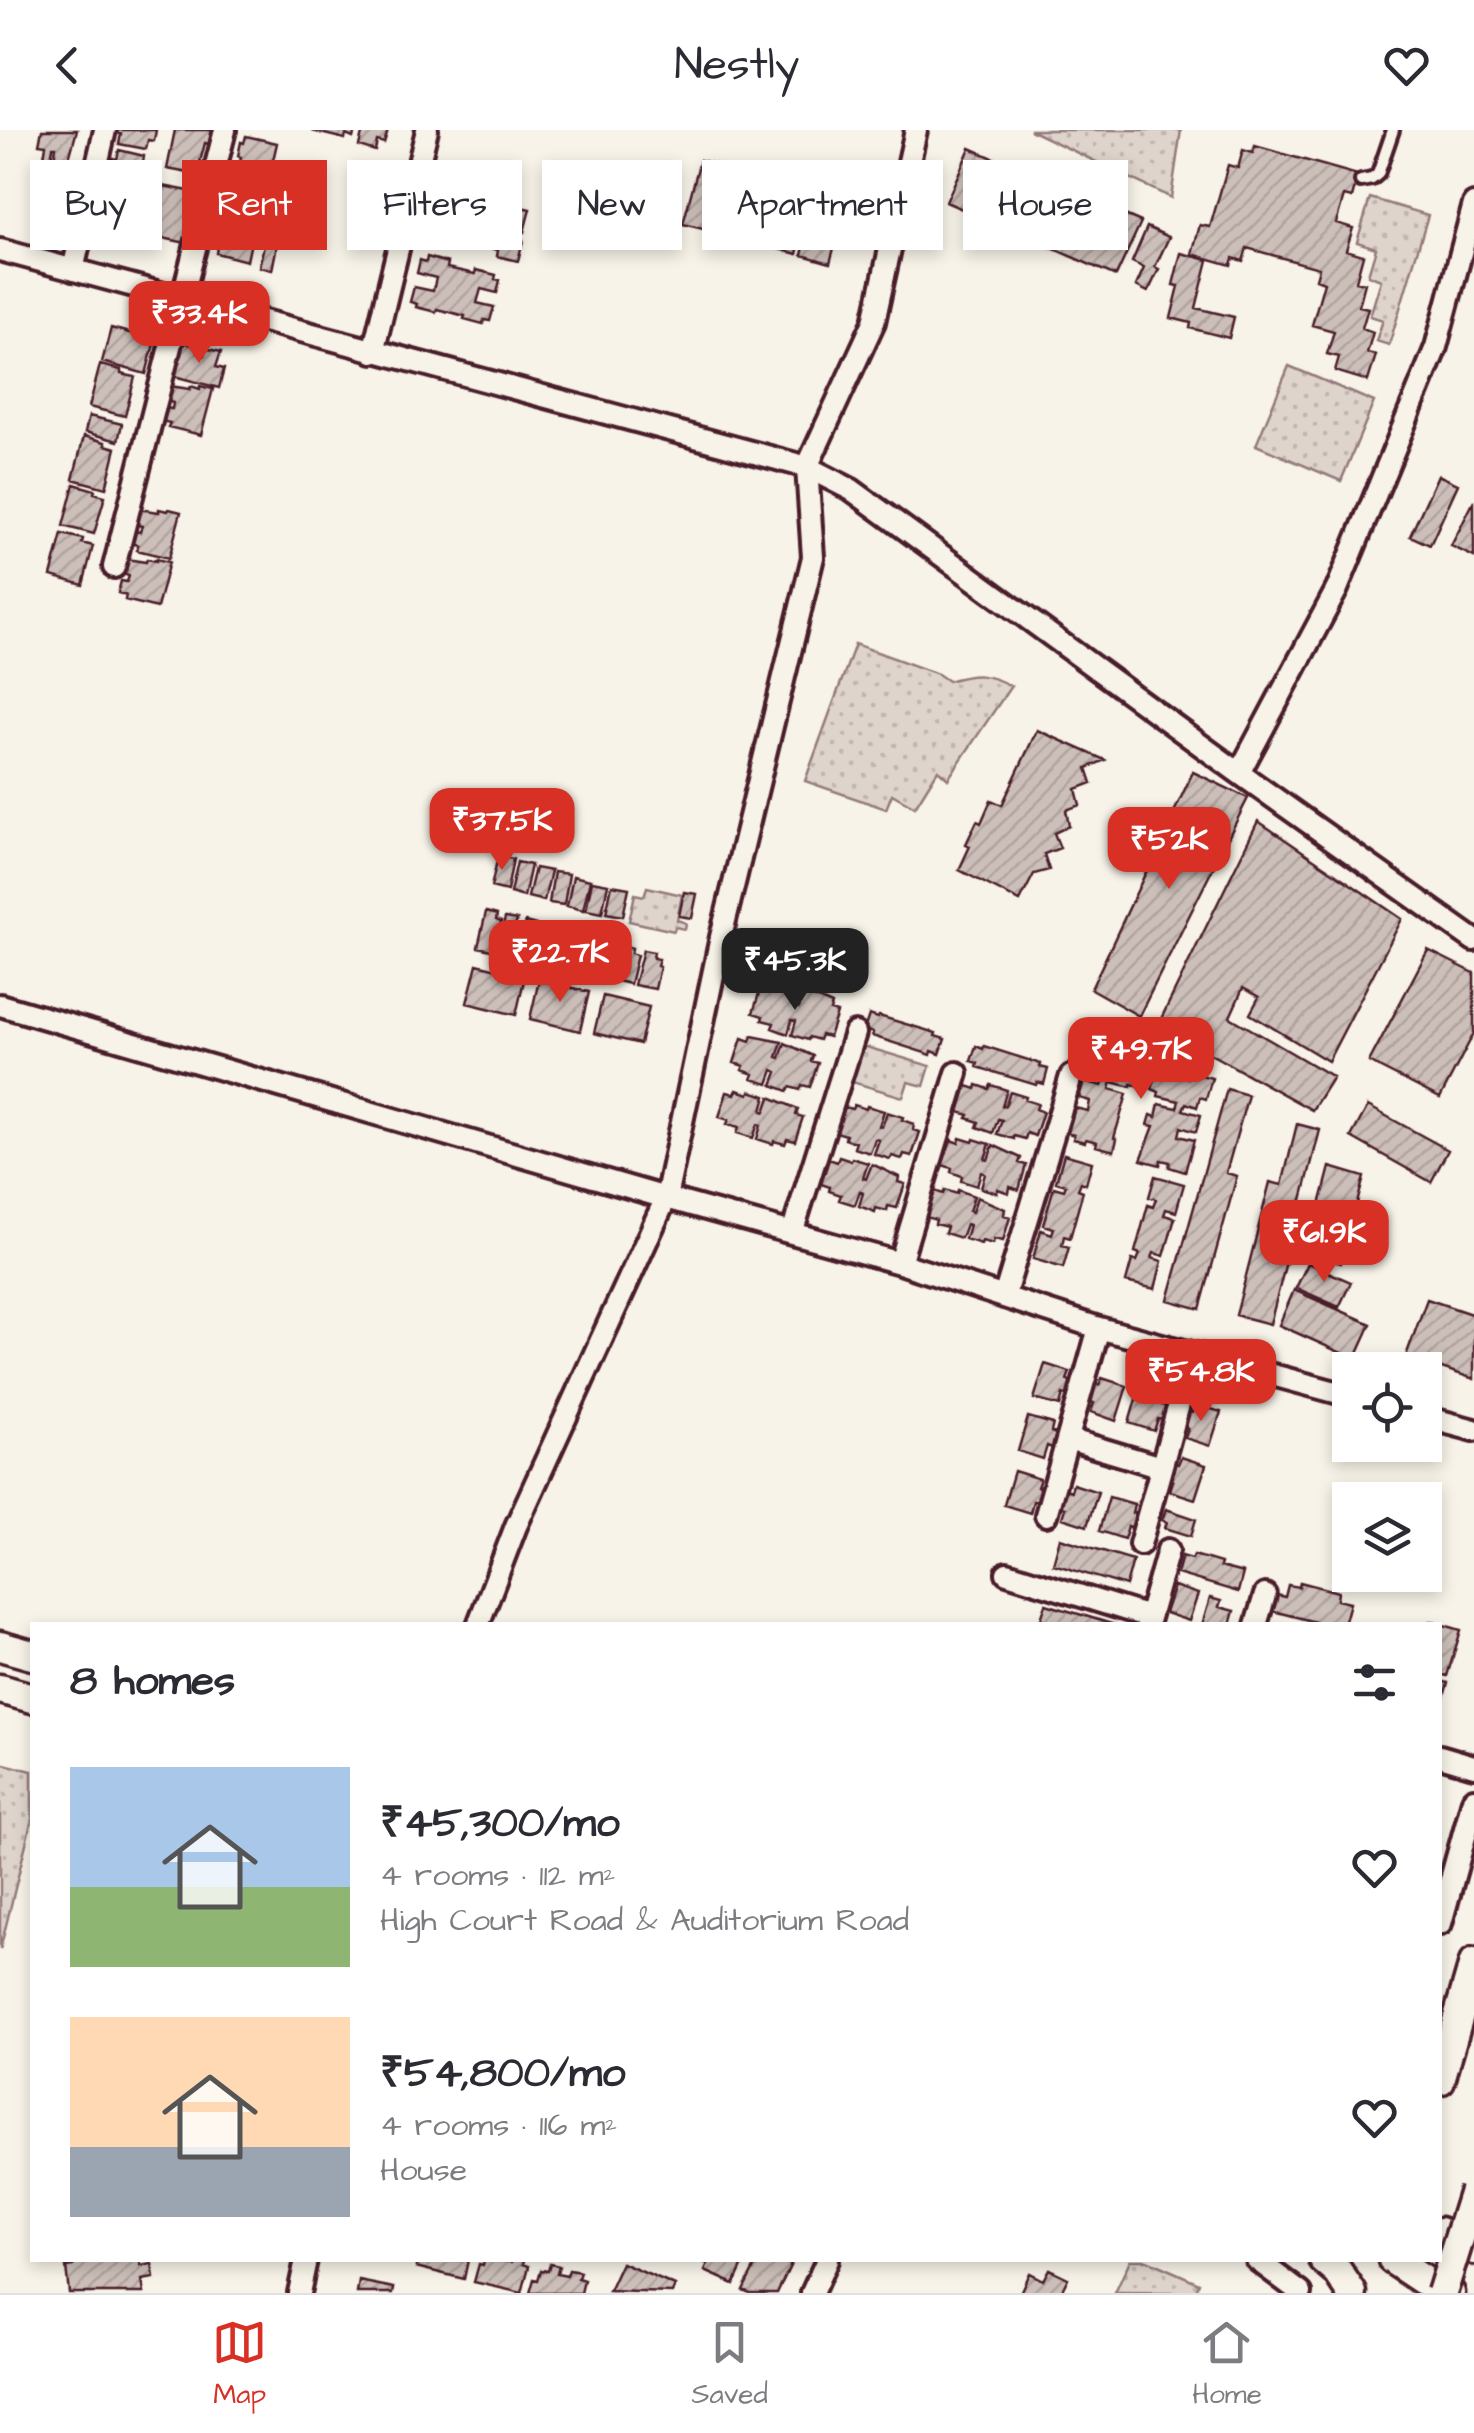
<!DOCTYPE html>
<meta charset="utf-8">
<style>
:root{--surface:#fff;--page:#f7f7f7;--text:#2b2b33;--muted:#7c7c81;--line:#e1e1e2;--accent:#d93025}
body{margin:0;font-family:"Architects Daughter",sans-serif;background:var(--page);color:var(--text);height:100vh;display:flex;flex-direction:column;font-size:38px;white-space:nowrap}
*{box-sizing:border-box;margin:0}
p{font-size:32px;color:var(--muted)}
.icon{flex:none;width:55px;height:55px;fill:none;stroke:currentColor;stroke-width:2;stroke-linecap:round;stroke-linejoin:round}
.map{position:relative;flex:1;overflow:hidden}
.details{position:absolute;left:30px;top:1492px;width:1412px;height:640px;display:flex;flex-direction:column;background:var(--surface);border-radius:0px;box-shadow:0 5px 15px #0003}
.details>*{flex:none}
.guide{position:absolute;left:30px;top:30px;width:1415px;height:90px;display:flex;gap:20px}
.controls{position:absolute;left:1332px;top:1222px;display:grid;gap:20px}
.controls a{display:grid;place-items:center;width:110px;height:110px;border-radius:0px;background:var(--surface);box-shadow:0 5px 15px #0003;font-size:50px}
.price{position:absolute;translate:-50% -85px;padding:0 22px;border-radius:20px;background:var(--accent);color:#fff;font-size:32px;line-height:65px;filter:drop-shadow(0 2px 5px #0008)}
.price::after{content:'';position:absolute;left:50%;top:60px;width:30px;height:22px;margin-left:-15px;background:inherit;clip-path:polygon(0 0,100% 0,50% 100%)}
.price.selected{background:#222;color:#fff}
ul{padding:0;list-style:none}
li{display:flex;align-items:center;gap:30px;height:250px;padding:0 40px}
li span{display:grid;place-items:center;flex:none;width:280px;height:200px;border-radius:0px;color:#555}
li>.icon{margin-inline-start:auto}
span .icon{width:120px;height:120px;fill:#fffc;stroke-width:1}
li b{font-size:42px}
h2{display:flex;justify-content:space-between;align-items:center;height:120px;padding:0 40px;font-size:42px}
.pill{padding:0 35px;border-radius:0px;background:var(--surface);box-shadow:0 5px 15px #0003;font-size:35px;line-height:90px}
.pill.selected{background:var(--accent);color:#fff}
header{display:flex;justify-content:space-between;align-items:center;height:130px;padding:0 40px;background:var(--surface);font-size:45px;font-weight:600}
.menu{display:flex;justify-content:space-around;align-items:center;height:140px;border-top:2px solid var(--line);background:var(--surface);font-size:28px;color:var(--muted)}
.menu a{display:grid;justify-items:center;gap:5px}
.menu .selected{color:var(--accent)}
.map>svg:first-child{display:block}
.grass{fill:url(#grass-dots);stroke:#947a7c;stroke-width:2.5}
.building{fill:url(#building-hatch);stroke:#4a1f2b;stroke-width:2.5}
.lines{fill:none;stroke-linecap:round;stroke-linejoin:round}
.service-casing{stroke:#4a1f2b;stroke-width:18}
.minor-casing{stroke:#4a1f2b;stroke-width:28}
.tertiary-casing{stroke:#4a1f2b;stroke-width:30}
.secondary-casing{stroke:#4a1f2b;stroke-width:35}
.service{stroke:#f7f3e8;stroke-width:10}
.minor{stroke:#f7f3e8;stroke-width:20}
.tertiary{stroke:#f7f3e8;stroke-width:22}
.secondary{stroke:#f7f3e8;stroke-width:28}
.secondary-bridge-casing{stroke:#4a1f2b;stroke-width:35;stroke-linecap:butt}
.secondary-bridge{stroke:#f7f3e8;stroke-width:28}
</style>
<header><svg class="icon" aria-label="back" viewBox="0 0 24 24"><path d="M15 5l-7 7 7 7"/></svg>Nestly<svg class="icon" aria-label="heart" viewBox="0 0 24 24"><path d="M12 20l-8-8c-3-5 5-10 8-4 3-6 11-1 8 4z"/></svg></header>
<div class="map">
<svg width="1474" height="2163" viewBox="0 0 1474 2163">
<defs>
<pattern id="grass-dots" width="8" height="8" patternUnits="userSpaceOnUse" patternTransform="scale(2.5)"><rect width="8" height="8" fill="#ded4cc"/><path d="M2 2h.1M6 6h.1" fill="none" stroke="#c0b6af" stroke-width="1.8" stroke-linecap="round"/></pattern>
<pattern id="building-hatch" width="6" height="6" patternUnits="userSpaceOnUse" patternTransform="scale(2.5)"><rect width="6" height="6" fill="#ccbfb9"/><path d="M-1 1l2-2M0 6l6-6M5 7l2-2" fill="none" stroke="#b1a49f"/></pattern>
</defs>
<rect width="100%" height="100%" fill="#f7f3e8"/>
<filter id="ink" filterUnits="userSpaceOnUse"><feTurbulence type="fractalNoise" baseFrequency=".01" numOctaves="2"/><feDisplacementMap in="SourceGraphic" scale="20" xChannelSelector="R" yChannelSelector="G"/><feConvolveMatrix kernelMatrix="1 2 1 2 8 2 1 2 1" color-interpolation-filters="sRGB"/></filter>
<g filter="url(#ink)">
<!-- grass -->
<path class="grass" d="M1030 0H1181L1171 68Z
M1370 68 1428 85 1389 215 1376 211 1383 190 1370 186 1381 150 1368 145 1376 118 1357 112Z
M1289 236 1374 272 1341 351 1256 315Z
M855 514 938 544 948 551C975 543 986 543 1011 556L948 649 938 640 915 677 892 664 886 679 805 651Z
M647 757 682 765 677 790 686 793 685 799 675 797 674 801 629 791 635 764 644 766Z
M863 916 930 936 924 956 908 952 903 967 852 952Z
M0 1633 32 1641V1689L0 1820Z
M1130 2130H1147L1199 2153 1195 2163H1115Z"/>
<!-- building -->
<path class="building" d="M42 0H77L68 32 54 29 56 17H53L51 28 44 27 46 15 39 14Z
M117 0H156L154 11 148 10 146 19 119 14 121 4 116 3Z
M175 0H212L209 14 205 13 200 32 208 33 205 46 167 39Z
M355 0 353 8 346 5 345 9 312 1Z
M363 0H388L384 13 377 11 375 21 359 16Z
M246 6 277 13 265 65 234 58 236 52 232 51 235 36 239 37 241 27 238 26 241 12 244 13Z
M1255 16 1358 45 1352 68 1344 66 1336 93 1353 98 1346 120 1363 125 1356 151 1365 153 1359 176 1368 178 1362 198 1373 202 1367 223 1376 225 1368 251 1335 241 1339 227 1327 224 1334 201 1312 195 1324 152 1316 149 1319 138 1247 118 1243 131 1233 128 1231 135 1192 124 1200 95 1210 97 1228 35 1238 38 1243 20 1253 23Z
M970 18 1141 92 1116 146 946 72Z
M119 20 144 26 143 33 148 34 142 61 137 60 135 69 110 63 111 55 107 54 112 28 117 29Z
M700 30 723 36 720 50 739 55 743 41 767 48 750 112 728 106 730 99 725 98 723 105 712 102 713 97 708 95 707 100 683 94Z
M163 56 199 63 195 82 190 81 186 99 194 101 191 114 153 106Z
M433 57 454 62 453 69 462 71 460 80 467 81 469 72 473 73 475 66 482 68 480 76 489 78 491 70 530 79 524 102 510 98 508 107 523 110 518 131 497 126 498 120 449 109 447 115 421 109 425 94 427 95 429 88 442 91 443 84 431 81 433 72 430 71Z
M781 68 794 71 792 76 827 85 828 80 843 85 830 133 802 125 805 113 800 111 797 124 767 116Z
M102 69 137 75 135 86 118 83 116 93 103 90 105 80H100Z
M227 72 258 78 247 131 216 123 217 117 213 116 216 103 220 104 222 77 226 78Z
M269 93 281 95 272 140 259 137Z
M1147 97 1169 107 1155 137 1159 139 1148 162 1136 156 1144 138 1132 132Z
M1181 123 1208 130 1196 178 1234 187 1229 208 1190 198 1191 193 1171 188 1179 156 1173 155Z
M427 127 448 133 447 138 475 144 476 140 496 145 495 149 500 150 497 163 481 159 477 173 494 177 490 191 484 190 483 194 464 189 465 186 437 179 436 182 416 177 417 174 410 172 414 157 433 161 436 148 417 143 420 130 426 132Z
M111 198 155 210 146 244 102 232Z
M183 212 199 217 198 223 204 225 205 218 221 222 216 237 224 239 219 258 174 246Z
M100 235 121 240V244L135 247 125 286 89 277Z
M170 256 190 259 191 256 200 259V256L213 259 201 305 168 297 170 293 162 291 165 278 172 279 173 273 166 271Z
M89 286 122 294 118 311 85 302Z
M84 306 105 312V315L116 318 106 358 73 349Z
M1438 345 1458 354 1430 415 1410 406Z
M74 354 95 360 94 363 105 366 94 404 63 396Z
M1474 371V427L1451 416Z
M138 379 159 382V379L168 381 169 379 181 382 169 428 137 420 138 415 131 413 134 401 140 402 142 396 134 394Z
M62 404 83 409 82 413 93 416 83 455 51 446Z
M126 429 146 432 147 429 156 431V429L169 432 157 478 125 470 126 465 118 463 121 451 127 452 129 446 122 444Z
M1037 600 1105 630 1087 638 1092 653 1076 659 1080 675 1066 680 1069 696 1054 703 1060 718 1044 724 1049 740 1034 744 1020 771 959 740 970 716 966 714 977 691 981 693 991 670 1002 675Z
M1193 642 1248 668 1139 886 1091 859Z
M1258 691 1402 789 1328 931 1250 884 1259 867 1243 858 1230 887 1333 947 1312 980 1158 895Z
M498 726 513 729 507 761 491 757Z
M517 732 531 735 524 767 510 763Z
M535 738 551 741 544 771 528 767Z
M554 742 569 744 564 775 549 773Z
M573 746 590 750 583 780 567 776Z
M592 751 608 754 602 783 586 780Z
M612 755 629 758 623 786 606 783Z
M684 762 697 764 692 788 679 786Z
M486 782 497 785 496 790 501 792 495 821 478 817Z
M505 788 517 790 515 796 521 797 515 827 497 823Z
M525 792 536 795 535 801 541 802 534 831 517 828Z
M543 797 554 800 553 805 559 807 553 836 535 832Z
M562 803 573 805 572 811 578 812 571 842 554 838Z
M580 808 592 811 591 816 596 818 590 848 572 844Z
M600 812 612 814 611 820 617 822 610 851 592 847Z
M621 815 632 818 631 823 637 825 630 854 612 850Z
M643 820 654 822 653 828 659 829 657 836 660 837 655 859 634 855Z
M1428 820 1474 843V903L1440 968 1369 932Z
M477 834 525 846 516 885 467 873Z
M539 850 589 862 580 901 530 889Z
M771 856 784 860 785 856 801 862 796 877 799 878 804 863 832 875 830 881 837 883 829 907 821 905 819 910 809 907 808 910 792 905 796 891 792 890 788 904 772 898 774 893 762 890 763 886 753 883 761 857 770 860Z
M603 866 649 877 640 914 594 903Z
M869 885 878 888 879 886 936 903 935 906 945 909 940 924 932 921 931 925 872 906 873 903 864 900Z
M752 906 782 912 777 927 780 928 785 913 813 926 811 931 818 933 810 957 802 955 800 960 790 957 788 961 772 955 777 942 773 940 768 954 752 949 754 944 742 940 744 936 734 933 742 908 750 911Z
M1096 914 1109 918 1110 914 1128 919 1129 916 1135 917 1136 914 1145 917 1144 920 1168 927 1169 924 1183 928 1181 936 1176 935 1173 944 1188 948 1191 937 1202 940 1201 945 1212 948 1206 969 1200 967 1197 977 1186 973 1183 980 1201 985 1196 1002 1181 997 1179 1006 1194 1010 1185 1042 1169 1037 1170 1032 1161 1030 1160 1035 1141 1030 1154 996 1148 995 1151 985 1156 987 1159 974 1177 978 1179 971 1158 966 1159 962 1152 959 1155 949 1143 945 1140 956 1131 954V957L1112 952 1110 959 1127 964 1114 1008 1117 1009 1114 1021 1096 1016 1097 1012 1086 1009 1085 1012 1073 1009 1074 1005 1068 1003 1075 978 1088 981 1090 971 1079 968 1084 951 1102 956 1104 950 1093 947 1096 938 1090 936Z
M976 916 983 919 984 916 1041 934 1040 937 1048 939 1044 954 1037 952 1036 955 977 937 978 933 971 931Z
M977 955 989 959 991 955 1007 960 1002 976H1005L1010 962 1026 967 1025 970 1038 974 1036 979 1043 982 1035 1006 1027 1003 1025 1009 1014 1006V1009L997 1004 1002 990 998 989 993 1003 977 997 979 992 967 988 969 985 959 982 967 956 976 959Z
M1227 959 1248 965 1226 1043 1237 1046 1200 1179 1168 1170Z
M737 960 749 964 750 961 766 966 762 981 765 982 770 967 798 979 796 985 803 987 795 1011 787 1009 785 1014 774 1011 773 1014 757 1009 761 995 758 994 753 1008 737 1003 739 997 727 994 729 990 719 987 727 962 735 964Z
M854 975 866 979 867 976 884 981 879 996 882 997 887 982 903 987 902 990 914 994 913 1000 920 1002 912 1026 904 1024 902 1029 892 1026 890 1029 874 1024 879 1010 875 1009 870 1023 854 1018 856 1012 845 1009 846 1005 836 1002 844 977 852 979Z
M1368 976 1448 1020 1431 1052 1351 1007Z
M1297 994 1320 1000 1270 1194 1236 1185 1270 1052 1282 1055Z
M960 1008 973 1012 974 1009 990 1014 985 1029 988 1030 993 1015 1021 1028 1019 1033 1026 1035 1019 1060 1010 1057 1009 1063 998 1059 997 1063 981 1058 985 1044 981 1042 977 1056 961 1051 962 1046 951 1042 952 1038 942 1035 951 1010 959 1013Z
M1064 1024 1092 1032 1086 1054 1081 1052 1078 1059 1083 1061 1070 1108 1064 1106 1062 1115 1069 1117 1063 1138 1033 1129 1041 1100 1052 1104 1054 1098 1043 1095 1054 1057 1064 1060 1066 1055 1056 1052Z
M839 1027 851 1031 852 1028 868 1033 863 1048 866 1049 872 1034 899 1047 898 1052 905 1054 897 1078 888 1076 887 1081 876 1078 875 1082 859 1076 863 1063 860 1061 855 1075 839 1070 841 1065 829 1061 830 1057 821 1054 829 1029 837 1032Z
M1330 1037 1364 1047 1341 1133 1307 1124Z
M1155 1046 1184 1054 1176 1082 1166 1079 1164 1085 1175 1088 1164 1126 1154 1123 1152 1128 1162 1131 1155 1159 1126 1152 1132 1130 1137 1131 1140 1124 1135 1122 1148 1075 1153 1077 1156 1069 1149 1067Z
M945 1060 957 1064 958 1060 974 1066 969 1081 972 1082 977 1067 1005 1079 1004 1085 1010 1087 1003 1111 994 1109 993 1114 982 1111 981 1114 965 1109 969 1095 966 1094 961 1108 945 1103 947 1097 935 1094 936 1090 926 1087 935 1061 943 1064Z
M1308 1133 1351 1152 1339 1177 1296 1158Z
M1294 1160 1371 1194 1355 1229 1279 1195Z
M1427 1169 1474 1185V1249L1406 1226Z
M1045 1234 1070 1242 1067 1250 1073 1252 1069 1266 1063 1264 1060 1276 1034 1269Z
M1102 1248 1127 1256 1116 1291 1091 1282 1094 1273 1087 1271 1092 1253 1099 1255Z
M1139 1259 1165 1267 1162 1275 1168 1277 1164 1290 1158 1289 1154 1301 1129 1293Z
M1195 1274 1221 1282 1210 1316 1185 1308 1188 1299 1182 1297 1187 1281 1193 1283Z
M1028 1287 1053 1294 1051 1302 1056 1304 1052 1318 1047 1316 1043 1329 1018 1321Z
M1181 1327 1206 1335 1195 1369 1170 1361 1173 1351 1166 1349 1172 1332 1178 1334Z
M1014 1341 1040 1349 1037 1357 1043 1359 1039 1372 1033 1371 1030 1383 1004 1375Z
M1073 1354 1098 1362 1087 1396 1062 1388 1065 1378 1058 1376 1063 1358 1071 1361Z
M1109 1367 1134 1374 1132 1383 1137 1384 1133 1398 1128 1396 1124 1409 1099 1401Z
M1166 1379 1196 1389 1191 1406 1165 1398 1167 1392 1162 1390Z
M1060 1408 1133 1430 1126 1456 1053 1434Z
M1194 1425 1221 1433 1220 1437 1243 1443 1238 1462 1177 1444 1182 1426 1192 1429Z
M1300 1452 1338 1462 1337 1470 1350 1473 1344 1495H1327L1273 1481 1277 1465 1285 1467 1288 1455 1299 1457Z
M1174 1456 1198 1464 1189 1491 1165 1483Z
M1210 1468 1221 1471 1219 1477 1234 1481 1230 1495H1202Z
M1046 1474 1115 1495H1039Z
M1430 1491 1461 1500 1447 1546 1440 1544V1495H1428Z
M1440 1551 1448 1553 1440 1580Z
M72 2130H140L141 2136 152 2134 154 2148 142 2150 144 2163H69L66 2137 73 2136Z
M418 2130H468L464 2149 416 2137Z
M484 2130 512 2132 513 2130H524L523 2134 529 2136 522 2163 474 2152 479 2134 483 2135Z
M745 2130 734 2154 705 2141 708 2134 701 2131Z
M758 2130H782L791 2134 777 2163H750L743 2160Z
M622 2133 675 2156 672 2163 609 2161Z
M550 2134 559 2136 557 2144 567 2146 569 2140 580 2142 578 2148 584 2150 581 2163H530L534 2149 538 2150 541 2140 548 2141Z
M1049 2139 1068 2148 1062 2160 1070 2163H1020L1029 2143 1043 2150Z
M359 2151 394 2158 393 2163H357Z"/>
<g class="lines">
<!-- service casing -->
<g class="service-casing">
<path id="service" d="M1361 51 1372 49 1378 44 1393 0"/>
</g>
<!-- minor casing -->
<g class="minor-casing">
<path id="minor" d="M0 120 807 337 852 360 1239 643 1474 810
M73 140 105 0
M373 222 427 0
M114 437 225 0
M1239 643 1337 459 1436 217 1474 74
M0 875 666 1068 900 1133 1099 1198 1350 1266
M792 1103 855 903
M900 1133 957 943
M1004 1167 1071 946
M1425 1287 1474 1300
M1068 1309 1161 1337
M1046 1385 1099 1198
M1140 1414 1193 1224
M1007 1443 1149 1487
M478 1495 516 1396 666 1068 721 807 813 427 807 337 874 192 916 0
M1147 1495 1168 1420
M1256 1495 1265 1465
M1440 1626 1474 1636
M1257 2130 1301 2163
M299 2163 306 2130
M812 2163 827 2130"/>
</g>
<!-- tertiary casing -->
<g class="tertiary-casing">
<path id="tertiary" d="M1440 1793 1474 1670"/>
</g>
<!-- secondary casing -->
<g class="secondary-casing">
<path id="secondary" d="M0 1516 32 1525
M0 1559 32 1568
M1440 1950 1474 1833
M1440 2102 1474 2120
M1324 2130 1338 2142 1352 2163
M1393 2130 1423 2150 1450 2163"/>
</g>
<!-- service -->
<use href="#service" class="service"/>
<!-- minor -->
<use href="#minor" class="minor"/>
<!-- tertiary -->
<use href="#tertiary" class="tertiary"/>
<!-- secondary -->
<use href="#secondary" class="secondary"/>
<!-- secondary-bridge casing -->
<g class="secondary-bridge-casing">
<path id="secondary-bridge" d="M1442 2163 1474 2061"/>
</g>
<!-- secondary-bridge -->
<use href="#secondary-bridge" class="secondary-bridge"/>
</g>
</g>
</svg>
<div class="controls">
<a><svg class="icon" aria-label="locate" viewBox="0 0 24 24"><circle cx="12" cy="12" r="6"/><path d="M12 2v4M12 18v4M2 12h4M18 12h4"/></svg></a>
<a><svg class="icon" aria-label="layers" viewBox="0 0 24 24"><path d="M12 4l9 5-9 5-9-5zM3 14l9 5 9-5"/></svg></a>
</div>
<b class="price" style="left:199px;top:236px">₹33.4K</b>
<b class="price" style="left:502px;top:743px">₹37.5K</b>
<b class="price" style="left:1169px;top:762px">₹52K</b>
<b class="price" style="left:560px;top:875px">₹22.7K</b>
<b class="price selected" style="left:795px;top:883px">₹45.3K</b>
<b class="price" style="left:1141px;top:972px">₹49.7K</b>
<b class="price" style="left:1324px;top:1155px">₹61.9K</b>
<b class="price" style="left:1201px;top:1294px">₹54.8K</b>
<div class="guide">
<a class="pill">Buy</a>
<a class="pill selected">Rent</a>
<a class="pill">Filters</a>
<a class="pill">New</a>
<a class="pill">Apartment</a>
<a class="pill">House</a>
</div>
<section class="details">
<h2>8 homes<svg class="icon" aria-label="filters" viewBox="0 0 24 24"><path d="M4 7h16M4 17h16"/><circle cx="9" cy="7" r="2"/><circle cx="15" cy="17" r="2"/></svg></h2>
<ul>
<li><span style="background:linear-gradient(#a9c7e8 60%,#8fb573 0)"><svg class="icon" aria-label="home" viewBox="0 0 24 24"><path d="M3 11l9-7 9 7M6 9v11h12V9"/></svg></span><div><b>₹45,300/mo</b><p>4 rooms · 112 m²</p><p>High Court Road &amp; Auditorium Road</p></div><svg class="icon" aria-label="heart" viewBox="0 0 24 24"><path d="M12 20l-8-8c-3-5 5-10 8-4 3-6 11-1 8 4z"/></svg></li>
<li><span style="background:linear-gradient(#ffd9b3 65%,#9aa5b1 0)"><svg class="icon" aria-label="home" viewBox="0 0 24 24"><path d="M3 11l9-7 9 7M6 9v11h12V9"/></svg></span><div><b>₹54,800/mo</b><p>4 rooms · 116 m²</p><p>House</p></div><svg class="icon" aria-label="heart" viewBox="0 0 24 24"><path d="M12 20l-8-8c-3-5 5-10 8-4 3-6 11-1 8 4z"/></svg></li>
</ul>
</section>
</div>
<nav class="menu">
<a class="selected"><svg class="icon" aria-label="map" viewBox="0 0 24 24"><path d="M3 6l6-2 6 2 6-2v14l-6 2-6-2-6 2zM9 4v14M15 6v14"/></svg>Map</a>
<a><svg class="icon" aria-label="saved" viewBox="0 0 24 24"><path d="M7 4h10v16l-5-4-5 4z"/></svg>Saved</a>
<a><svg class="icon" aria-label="home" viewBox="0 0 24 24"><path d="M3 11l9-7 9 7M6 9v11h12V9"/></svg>Home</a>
</nav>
